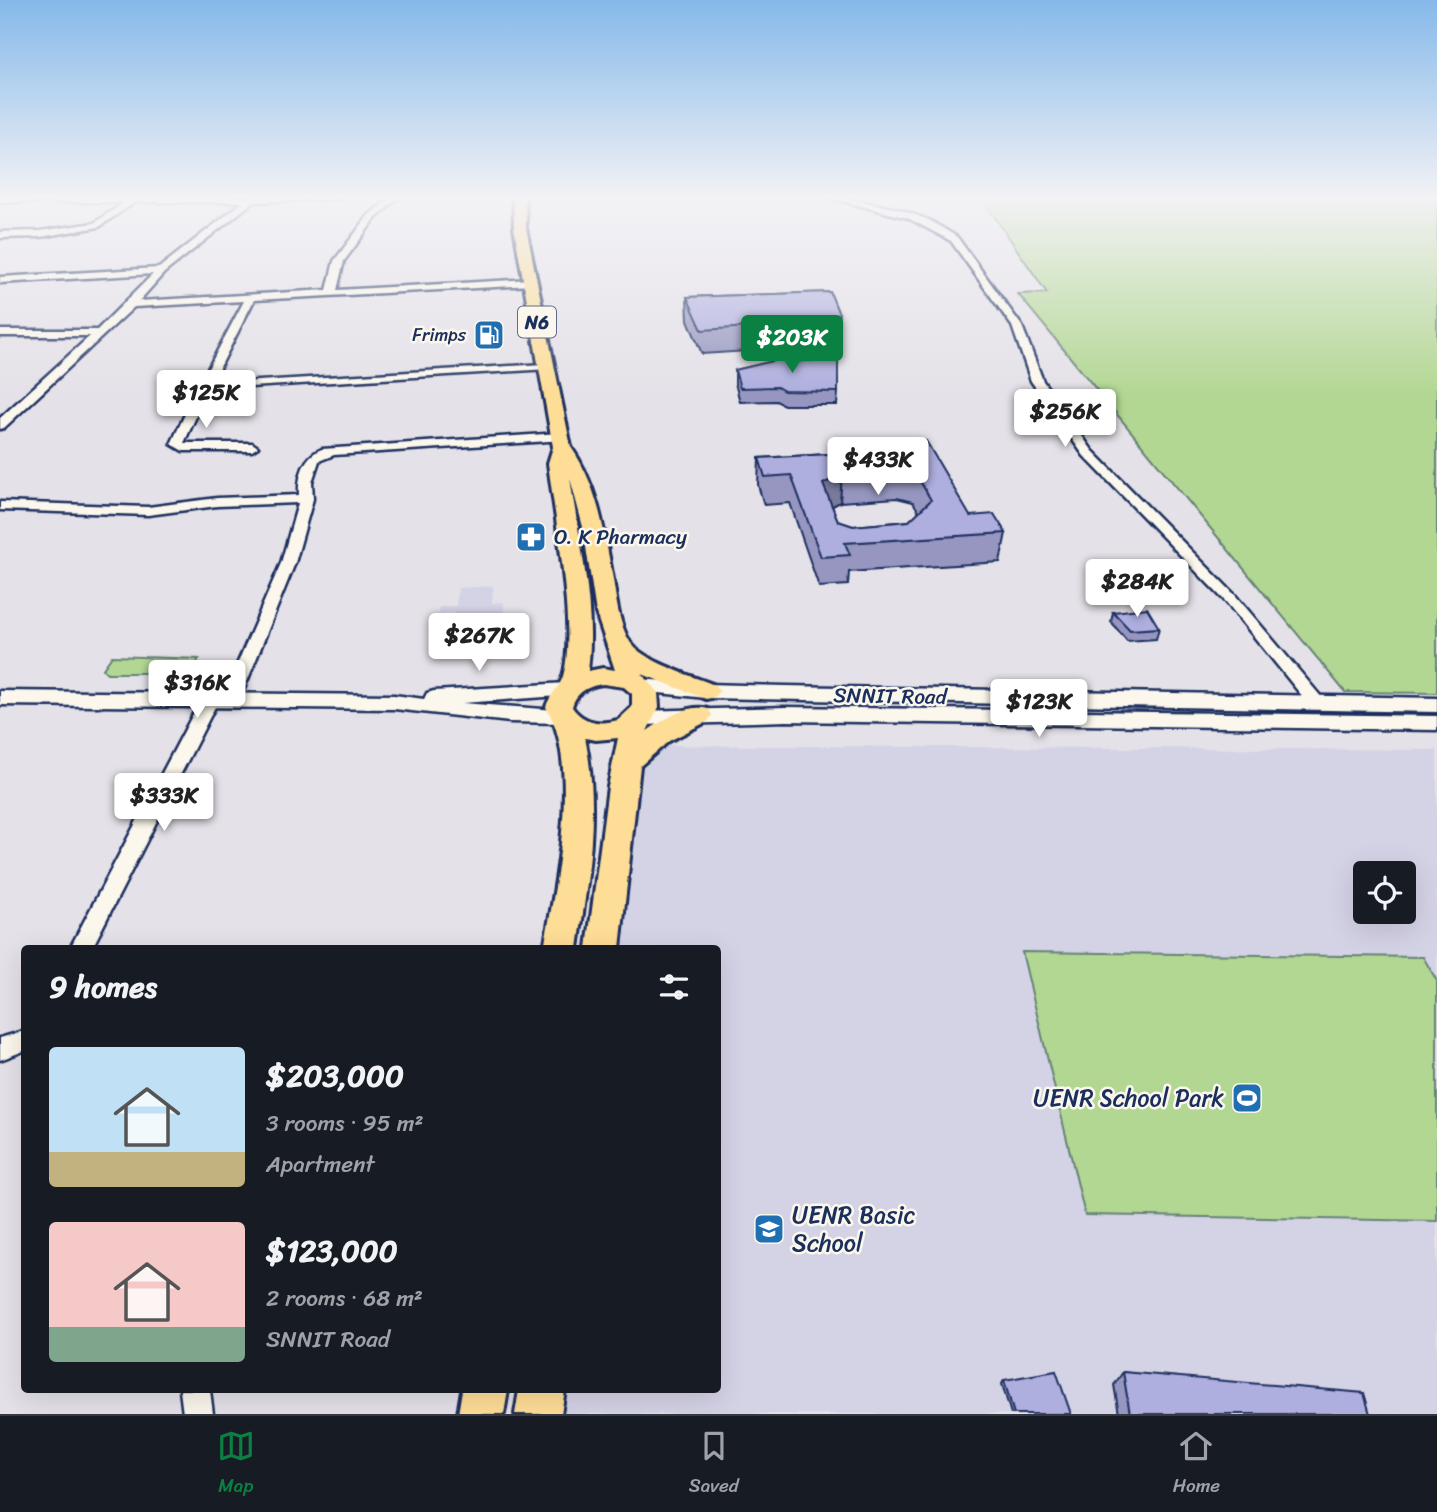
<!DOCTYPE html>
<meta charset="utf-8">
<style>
:root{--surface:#171b24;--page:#242831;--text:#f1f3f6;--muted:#9ea1a6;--line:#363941;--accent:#0b8043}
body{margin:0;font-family:Sriracha,sans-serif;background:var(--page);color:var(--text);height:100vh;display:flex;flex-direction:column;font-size:26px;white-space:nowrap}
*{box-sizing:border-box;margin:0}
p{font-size:23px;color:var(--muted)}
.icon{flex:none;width:38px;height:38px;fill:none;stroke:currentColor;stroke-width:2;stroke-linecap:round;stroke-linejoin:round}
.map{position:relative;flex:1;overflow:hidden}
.side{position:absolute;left:21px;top:945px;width:700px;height:448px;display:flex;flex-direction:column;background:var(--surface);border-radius:7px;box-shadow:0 7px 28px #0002}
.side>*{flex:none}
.fabs{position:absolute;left:1353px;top:861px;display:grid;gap:14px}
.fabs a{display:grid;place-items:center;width:63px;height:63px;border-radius:7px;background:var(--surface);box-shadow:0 7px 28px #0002;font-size:35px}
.price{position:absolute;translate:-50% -60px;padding:0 16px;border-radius:7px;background:#fff;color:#222;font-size:23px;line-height:46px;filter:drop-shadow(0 2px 4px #0008)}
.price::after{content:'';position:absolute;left:50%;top:42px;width:21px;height:16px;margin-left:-10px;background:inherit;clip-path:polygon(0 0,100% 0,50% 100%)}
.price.current{background:var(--accent);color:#fff}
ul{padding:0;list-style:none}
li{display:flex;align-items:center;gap:21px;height:175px;padding:0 28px}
li span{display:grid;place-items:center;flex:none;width:196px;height:140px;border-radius:7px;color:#555}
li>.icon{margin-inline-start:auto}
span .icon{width:84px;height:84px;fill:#fffc;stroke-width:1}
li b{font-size:30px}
h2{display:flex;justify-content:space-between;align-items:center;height:84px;padding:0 28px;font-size:30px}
.tabs{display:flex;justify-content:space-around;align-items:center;height:98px;border-top:2px solid var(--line);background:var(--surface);font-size:19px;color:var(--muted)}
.tabs a{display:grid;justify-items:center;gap:4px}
.tabs .current{color:var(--accent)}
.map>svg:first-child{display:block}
.built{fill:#d4d2e5;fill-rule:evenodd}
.green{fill:#b2d792;stroke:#668378;stroke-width:2}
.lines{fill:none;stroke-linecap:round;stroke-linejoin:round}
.minor-casing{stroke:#1b2f5e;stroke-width:5}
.tertiary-casing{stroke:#1b2f5e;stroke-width:5}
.primary-casing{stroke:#1b2f5e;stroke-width:6}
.minor{fill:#fbf7ec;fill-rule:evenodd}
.tertiary{fill:#fbf7ec;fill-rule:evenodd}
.primary{fill:#fedd96;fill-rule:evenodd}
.wall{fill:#9696c0;stroke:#1b2f5e;stroke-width:2;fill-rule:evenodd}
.shaded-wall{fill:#7a7a9c;stroke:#1b2f5e;stroke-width:2}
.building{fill:#aeaedf;stroke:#1b2f5e;stroke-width:2;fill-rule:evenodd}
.labels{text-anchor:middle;stroke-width:5;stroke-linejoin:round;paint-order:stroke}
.far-poi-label{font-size:18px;fill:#1b2f5e;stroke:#fbf7ec;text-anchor:end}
.shield{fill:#fbf7ec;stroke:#5e6b89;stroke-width:2}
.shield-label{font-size:19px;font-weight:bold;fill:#1b2f5e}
.poi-label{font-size:21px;fill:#1b2f5e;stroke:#fbf7ec;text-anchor:start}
.street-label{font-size:21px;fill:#1b2f5e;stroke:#fbf7ec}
.near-poi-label{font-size:24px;fill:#1b2f5e;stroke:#fbf7ec;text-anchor:end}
</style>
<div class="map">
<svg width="1437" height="1414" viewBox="0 0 1437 1414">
<rect width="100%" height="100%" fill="#e4e1e8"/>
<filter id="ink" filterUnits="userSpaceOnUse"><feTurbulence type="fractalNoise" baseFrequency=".0143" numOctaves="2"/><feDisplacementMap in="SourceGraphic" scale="14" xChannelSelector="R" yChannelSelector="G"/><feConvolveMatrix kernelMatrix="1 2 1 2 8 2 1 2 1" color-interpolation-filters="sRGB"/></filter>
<g filter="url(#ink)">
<!-- built -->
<path class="built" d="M493 586 492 603 504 602 503 619 490 620 489 638 453 641 455 612 438 613 439 607 456 606 458 588Z
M627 745 1437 750V1414H548L551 1390H718V948H603ZM1365 873H1404V912H1365Z"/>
<!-- green -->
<path class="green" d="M981 197H1437V693L1345 692 1018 294 1047 293Z
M112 656 199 659 190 673H107L103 669Z
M1022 952 1423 957 1437 981V1221L1085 1215Z"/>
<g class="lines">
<!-- minor casing -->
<g class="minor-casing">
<path id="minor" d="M344 197 340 199 253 202 164 273 139 301 327 290 334 261 369 215 391 197H399L375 219 344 261 337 290 532 279 537 282 532 285 254 300 214 379 227 383 544 364 548 365V369L217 389 204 399 184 443H252L258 447 252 451H183L171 444 193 397 207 385 202 380 244 301 134 307 4 428 0 429V418L90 336H0V330H97L153 274 0 283V277L159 268 243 202H135L99 227 40 237 0 238V232L40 231 94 223 125 202H0V198Z
M827 197H841L898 209 929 220 957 237 1022 326 1043 381 1092 450 1236 596 1323 699 1326 703 1323 707H1311L1226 602 1084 456 1031 381 1012 326 951 241 908 218Z
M560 433 566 437 564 440 334 455 319 461 312 482 313 499 295 563 240 699 231 705 222 699 281 563 298 503 217 506 148 515 0 510V502L148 507 217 498 299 495C298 477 303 456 322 449Z
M210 693 219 699 92 948H70L201 699Z
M24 1031V1051L0 1060V1038Z
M180 1390H210L213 1414H183Z"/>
</g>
<!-- tertiary casing -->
<g class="tertiary-casing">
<path id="tertiary" d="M638 679 706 684 785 686 1437 698V712L706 698 631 690 628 685 631 680Z
M566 683 573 685 576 690 573 695 462 703 569 711 573 716 569 721 562 723 510 722 394 709 0 705V691L394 695 424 699 427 693 434 691Z
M786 707 1437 716V730L786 721 640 725 632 723 629 718 632 713 640 711Z"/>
</g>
<!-- primary casing -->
<g class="primary-casing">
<path id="primary" d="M513 197H525L526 228 571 447C599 488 604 532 613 579 616 599 619 625 630 642 641 660 694 677 715 685L719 691 715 697 706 699 642 674 658 692 659 707 647 731C664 720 688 703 708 709L712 715 708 721 669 741 640 766 620 948H587L608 787 618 738 596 740 585 738C600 807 588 879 578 948H544C556 885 581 763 546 707 549 696 558 689 562 679 578 636 554 513 548 463L553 447 514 228ZM570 478 583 527 596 613 615 670 603 668 588 671C596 607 579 541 570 478ZM603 684 624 687 632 694V707L618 720C600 725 583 723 572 707 576 692 588 686 603 684Z
M462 1390H508L504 1414H458Z
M519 1390H565L561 1414H515Z"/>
</g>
<!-- minor -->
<use href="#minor" class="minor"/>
<!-- tertiary -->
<use href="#tertiary" class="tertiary"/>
<!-- primary -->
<use href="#primary" class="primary"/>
</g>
<!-- wall -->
<path class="wall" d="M830 292 837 337 829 346 702 354 688 320 687 297Z
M811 352 810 360 838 392 837 405H784L776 401 740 402 735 383V370Z
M898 443 970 516 1006 533 1000 562 849 572 848 585 819 587 790 503 764 505 758 485 759 458 897 450ZM897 498 913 502 919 512 909 521 853 526 838 521 832 506 840 502Z
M1113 612 1159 628 1156 639 1127 641 1111 622Z
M1123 1372 1370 1414H1119L1114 1385Z
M1004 1380 1071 1414H1011L1002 1384Z"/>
<!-- shaded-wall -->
<path class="shaded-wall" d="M839 314 837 337 829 346 830 322Z
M811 352 810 365 801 361Z
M842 474 840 502 821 512 823 484Z"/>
<!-- building -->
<path class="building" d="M830 292 839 314 830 322 702 330 687 297Z
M811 352 801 361 838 359V392L784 391 777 387 740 388 735 370Z
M926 441 970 516 994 514 1006 533 845 543 850 555 821 557 791 475 765 477 759 458 901 450 898 443ZM900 470 916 474 931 500 909 521 853 526 838 521 823 484 842 474Z
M1147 608 1159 628 1130 630 1113 612Z
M1056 1371 1071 1414H1014L1004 1380Z
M1123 1372 1364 1393 1370 1414H1130Z"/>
</g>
<!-- sky -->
<linearGradient id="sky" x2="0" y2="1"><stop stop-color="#85b9ea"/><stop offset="0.5" stop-color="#f3f2f5"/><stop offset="1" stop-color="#f3f2f5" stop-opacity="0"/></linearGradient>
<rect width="1437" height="395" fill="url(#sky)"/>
<!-- icons -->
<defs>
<g id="fuel-square" transform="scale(1.575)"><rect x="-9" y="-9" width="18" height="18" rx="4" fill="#1f6fb2" stroke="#fbf7ec"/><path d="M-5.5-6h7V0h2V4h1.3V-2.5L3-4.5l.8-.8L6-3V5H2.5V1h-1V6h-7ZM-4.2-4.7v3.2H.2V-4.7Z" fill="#fff"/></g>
<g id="pharmacy-square" transform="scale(1.575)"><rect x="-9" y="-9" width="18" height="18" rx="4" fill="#1f6fb2" stroke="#fbf7ec"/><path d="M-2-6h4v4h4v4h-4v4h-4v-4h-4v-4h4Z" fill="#fff"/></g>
<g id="stadium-square" transform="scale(1.575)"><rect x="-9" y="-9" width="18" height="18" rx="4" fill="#1f6fb2" stroke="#fbf7ec"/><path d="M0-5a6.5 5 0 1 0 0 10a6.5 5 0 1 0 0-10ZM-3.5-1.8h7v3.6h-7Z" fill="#fff"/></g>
<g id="school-square" transform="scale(1.575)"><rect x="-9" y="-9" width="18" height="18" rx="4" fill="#1f6fb2" stroke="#fbf7ec"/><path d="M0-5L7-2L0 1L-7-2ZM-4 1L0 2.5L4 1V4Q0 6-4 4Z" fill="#fff"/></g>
</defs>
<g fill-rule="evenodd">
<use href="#fuel-square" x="489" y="335"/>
<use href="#pharmacy-square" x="531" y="537"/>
<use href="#stadium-square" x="1247" y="1098"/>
<use href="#school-square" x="769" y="1229"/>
</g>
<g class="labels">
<!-- far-poi labels -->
<g class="far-poi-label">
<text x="466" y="341">Frimps</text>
</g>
<!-- shield labels -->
<rect class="shield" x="518" y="306.5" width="38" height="31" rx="5"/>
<g class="shield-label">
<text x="537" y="329">N6</text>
</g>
<!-- poi labels -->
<g class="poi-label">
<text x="554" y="544">O. K Pharmacy</text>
</g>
<!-- street labels -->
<g class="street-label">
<text transform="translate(890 696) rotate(1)" y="7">SNNIT Road</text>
</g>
<!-- near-poi labels -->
<g class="near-poi-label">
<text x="1224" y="1106">UENR School Park</text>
<text x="792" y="1223" text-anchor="start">UENR Basic<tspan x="792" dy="28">School</tspan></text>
</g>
</g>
</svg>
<div class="fabs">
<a><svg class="icon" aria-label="locate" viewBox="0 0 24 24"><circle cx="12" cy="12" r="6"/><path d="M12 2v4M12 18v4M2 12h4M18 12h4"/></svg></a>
</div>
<b class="price current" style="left:792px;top:375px">$203K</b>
<b class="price" style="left:206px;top:430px">$125K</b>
<b class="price" style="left:1065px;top:449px">$256K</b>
<b class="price" style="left:878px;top:497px">$433K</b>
<b class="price" style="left:1137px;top:619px">$284K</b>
<b class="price" style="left:479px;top:673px">$267K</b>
<b class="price" style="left:197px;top:720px">$316K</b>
<b class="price" style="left:1039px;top:739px">$123K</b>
<b class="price" style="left:164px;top:833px">$333K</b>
<section class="side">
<h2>9 homes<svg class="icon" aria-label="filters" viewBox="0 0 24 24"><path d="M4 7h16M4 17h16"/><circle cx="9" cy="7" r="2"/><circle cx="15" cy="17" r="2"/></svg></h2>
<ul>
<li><span style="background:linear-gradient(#bfe0f5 75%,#c2b280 0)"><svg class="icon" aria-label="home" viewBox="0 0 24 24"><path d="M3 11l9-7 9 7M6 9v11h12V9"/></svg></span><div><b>$203,000</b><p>3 rooms · 95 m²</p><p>Apartment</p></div></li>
<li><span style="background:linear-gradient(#f6c9c9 75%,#7fa58c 0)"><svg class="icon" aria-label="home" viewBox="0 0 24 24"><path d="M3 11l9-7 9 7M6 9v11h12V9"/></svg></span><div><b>$123,000</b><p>2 rooms · 68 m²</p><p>SNNIT Road</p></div></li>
</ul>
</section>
</div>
<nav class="tabs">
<a class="current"><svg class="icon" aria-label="map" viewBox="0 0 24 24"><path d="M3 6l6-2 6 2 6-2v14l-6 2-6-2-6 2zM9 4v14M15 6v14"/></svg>Map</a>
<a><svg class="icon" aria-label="saved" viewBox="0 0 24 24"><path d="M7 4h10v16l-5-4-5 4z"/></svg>Saved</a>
<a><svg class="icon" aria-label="home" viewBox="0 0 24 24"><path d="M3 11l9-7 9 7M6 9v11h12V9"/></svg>Home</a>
</nav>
